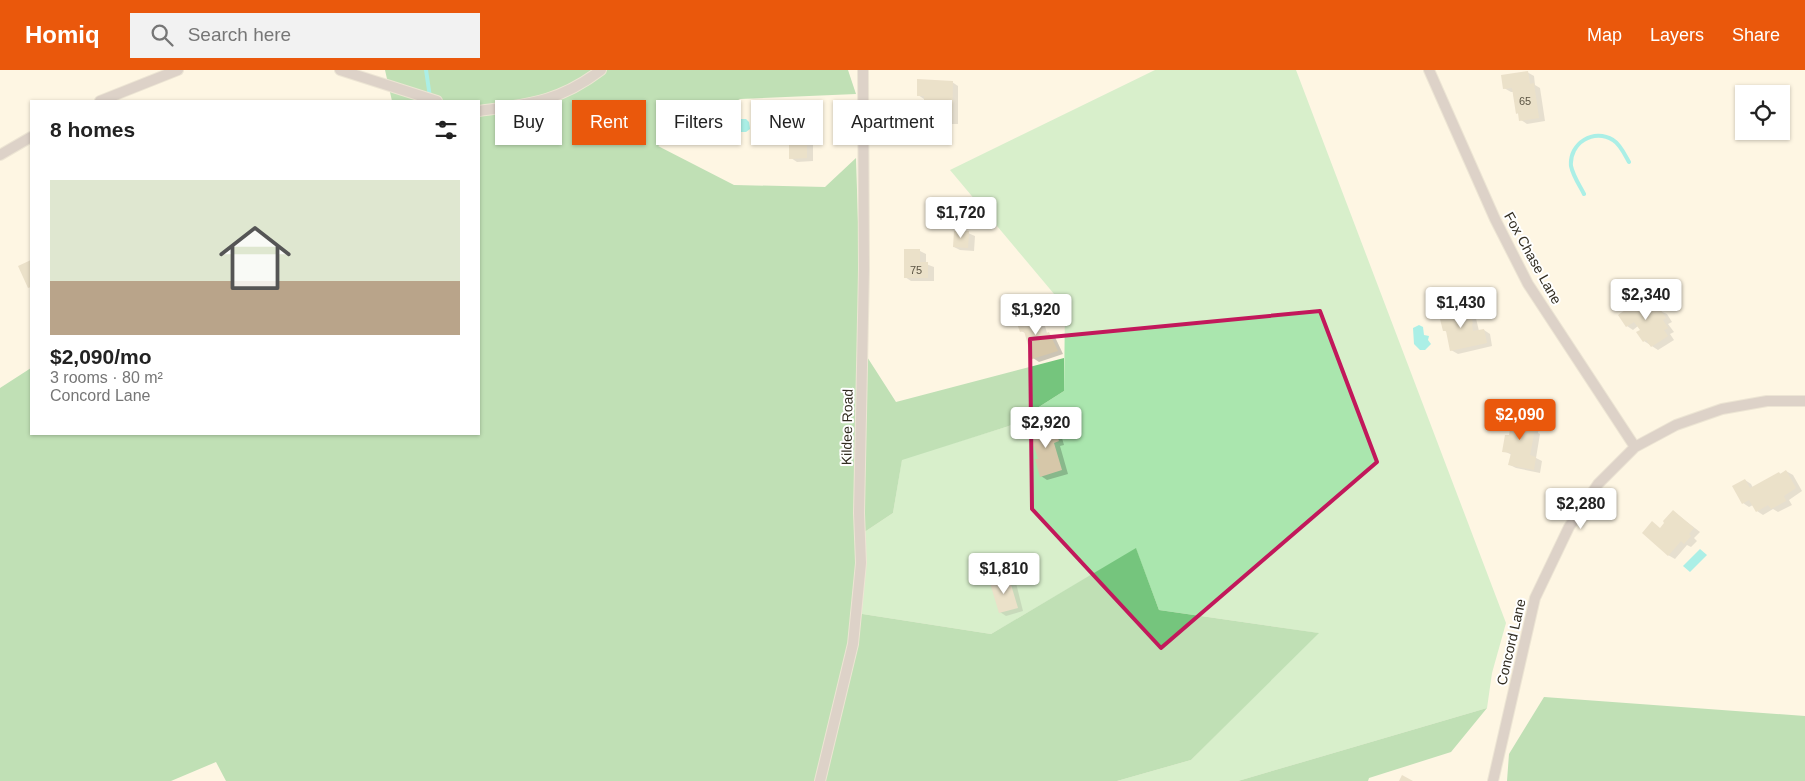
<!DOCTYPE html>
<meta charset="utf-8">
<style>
:root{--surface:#fff;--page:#f2f2f2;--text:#222;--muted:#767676;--accent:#ea580c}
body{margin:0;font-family:Helvetica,sans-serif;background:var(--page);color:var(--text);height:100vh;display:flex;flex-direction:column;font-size:19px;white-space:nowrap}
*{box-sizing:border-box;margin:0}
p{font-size:16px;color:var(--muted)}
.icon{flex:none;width:28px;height:28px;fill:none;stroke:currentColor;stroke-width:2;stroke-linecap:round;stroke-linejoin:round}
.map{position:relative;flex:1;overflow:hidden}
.side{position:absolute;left:30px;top:30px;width:450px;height:335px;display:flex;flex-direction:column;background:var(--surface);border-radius:0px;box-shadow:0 1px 4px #0004}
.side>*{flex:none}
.banner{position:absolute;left:495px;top:30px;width:475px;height:45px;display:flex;gap:10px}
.controls{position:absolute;left:1735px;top:15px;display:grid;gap:10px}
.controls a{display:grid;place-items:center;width:55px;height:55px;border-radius:0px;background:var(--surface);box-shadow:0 1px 4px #0004;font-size:25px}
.price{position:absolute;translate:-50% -42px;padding:0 11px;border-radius:5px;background:#fff;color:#222;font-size:16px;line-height:32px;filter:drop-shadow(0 1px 2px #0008)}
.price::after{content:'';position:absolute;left:50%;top:30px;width:15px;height:11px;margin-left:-8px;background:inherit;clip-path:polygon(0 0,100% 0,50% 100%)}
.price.on{background:var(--accent);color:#fff}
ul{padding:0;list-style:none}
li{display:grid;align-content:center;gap:10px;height:265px;padding:0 20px}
li span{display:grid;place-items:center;height:155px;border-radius:0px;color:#555}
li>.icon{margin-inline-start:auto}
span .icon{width:90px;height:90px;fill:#fffc;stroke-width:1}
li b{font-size:21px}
h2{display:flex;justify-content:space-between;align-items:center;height:60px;padding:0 20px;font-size:21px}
.chip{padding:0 18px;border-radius:0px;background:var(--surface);box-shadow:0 1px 4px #0004;font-size:18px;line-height:45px}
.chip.on{background:var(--accent);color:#fff}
header{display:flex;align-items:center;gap:30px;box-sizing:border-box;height:70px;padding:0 25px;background:var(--accent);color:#fff}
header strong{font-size:24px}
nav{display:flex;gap:28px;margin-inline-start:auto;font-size:18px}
.search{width:350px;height:45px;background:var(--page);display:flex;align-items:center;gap:12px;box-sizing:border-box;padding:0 18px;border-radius:0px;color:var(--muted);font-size:19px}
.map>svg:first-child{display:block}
.green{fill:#aae6ae}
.forest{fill:#75c57d}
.water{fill:#48e7e8}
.shadow{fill:#0003}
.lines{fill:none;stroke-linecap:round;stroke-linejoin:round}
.stream{stroke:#48e7e8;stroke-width:4}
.building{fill:#d6c7a9}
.minor-casing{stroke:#d9d1c0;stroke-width:12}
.minor{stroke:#b7a7a6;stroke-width:10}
.marked{fill:none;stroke:#c2185b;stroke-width:4;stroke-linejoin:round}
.labels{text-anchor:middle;stroke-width:4;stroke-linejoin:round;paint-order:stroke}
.number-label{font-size:11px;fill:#5b5443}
.street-label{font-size:14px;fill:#322d21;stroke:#fff}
</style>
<header>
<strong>Homiq</strong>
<div class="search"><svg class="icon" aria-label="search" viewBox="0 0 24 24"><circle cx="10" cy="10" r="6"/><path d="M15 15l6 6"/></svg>Search here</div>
<nav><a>Map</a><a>Layers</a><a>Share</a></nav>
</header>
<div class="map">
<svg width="1805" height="711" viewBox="0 0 1805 711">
<rect width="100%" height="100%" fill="#fef5e3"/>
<!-- green -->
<path class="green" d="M1155 0H1296L1506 553 1492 603 1487 638 1238 711H1117L1191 690 1318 563 1159 540 1136 479 991 564 856 543 863 463 893 443 902 389 1009 356 1064 321 1065 237 950 100Z"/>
<!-- forest -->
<path class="forest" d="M385 0H848L856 24 740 29 658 76 734 115 825 117 856 88 862 279 896 332 1064 288V321L1009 356 902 390 893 443 863 463 856 543 991 564 1136 478 1159 540 1319 563 1191 690 1117 711H226L216 692 171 711H0V318L31 298V364H479V31H392Z
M1544 627 1805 646V711H1507L1509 684Z
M1487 638 1451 682 1369 708 1368 711H1238Z"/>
<!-- water -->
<path class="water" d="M728 49H746L749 52 750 59 746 62H728L725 58V52Z
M1419 255 1423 257 1424 265 1429 266 1428 270 1431 274 1425 280H1420L1414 274 1413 258Z
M1700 479 1707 485 1690 502 1683 496Z"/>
<!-- shadow -->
<path class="shadow" d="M1527 2 1534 6 1535 15 1540 18 1545 51 1527 54 1521 50 1520 45 1517 43 1513 22H1511L1504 18Z
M952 12 958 16V54H937L931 50 929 35 926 32 924 29 918 25Z
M790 60H807L813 63V91L797 92 791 88Z
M968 163 975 166 974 181 960 180 954 177Z
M920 181 926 184V194L934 197V211H911L905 207Z
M1647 227 1653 231 1660 241 1667 244 1672 252 1668 254 1674 262 1670 264 1674 270 1658 280 1644 271 1638 263 1641 261 1638 256 1633 260 1627 256Z
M1468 236 1474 240 1479 261 1484 260 1490 264 1492 276 1458 284 1451 280 1448 263 1444 260Z
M1036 243 1042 246 1047 263 1055 267 1063 284 1039 292 1033 288 1027 264 1021 261Z
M1532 346 1538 349 1537 356 1539 357 1538 363 1540 364 1536 388 1542 391 1540 403 1516 398 1510 395 1512 385 1504 381 1510 367Z
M1056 353 1063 357 1066 367 1062 368 1064 375 1060 376 1068 404 1047 410 1041 406 1039 389Z
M1786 401 1793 405 1802 421 1789 430 1792 435 1778 442 1773 439 1763 445 1757 441 1753 435 1749 437 1743 433 1745 410 1751 414 1753 418 1779 403 1781 404Z
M1673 441 1700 462 1694 468 1697 471 1691 477 1687 475 1675 489 1668 485 1661 459Z
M1002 491 1005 493 1008 504 997 507 995 505Z
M1009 509 1016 513 1023 541 1006 546 1000 542Z"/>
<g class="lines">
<!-- stream -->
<path class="stream" d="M426 0 430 27
M1584 124C1580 116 1573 106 1571 96 1569 73 1594 58 1613 70 1620 74 1625 85 1629 92"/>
</g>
<!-- building -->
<path class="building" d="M1528 1 1530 14 1534 13 1539 48 1519 51 1518 43 1516 44 1512 18 1503 19 1501 5Z
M917 9 953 11 952 51H930L928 33H924V26H917Z
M807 58V88L789 89V59Z
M954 161H969L968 178 953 177Z
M904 179H920V192H928V208H904Z
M31 190V217L28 218 18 196Z
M1646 225 1657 242 1660 239 1666 248 1663 250 1668 258 1664 260 1668 266 1651 277 1646 270 1643 272 1636 262 1640 260 1634 252 1626 257 1618 245Z
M1468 235 1473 254H1472L1473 261 1484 259 1487 273 1450 281 1446 261H1443L1440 249H1443L1442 240Z
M1036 241 1043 264 1049 262 1058 281 1032 289 1024 261 1020 262 1015 248Z
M1513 341 1532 345 1531 352H1534L1533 359H1535L1530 385 1536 387 1534 400 1508 395 1511 383 1502 382 1505 365H1509Z
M1056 352 1060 364 1057 365 1059 371 1054 373 1062 400 1040 407 1035 389H1038L1029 360Z
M1786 400 1796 418 1784 426 1786 431 1771 439 1768 435 1756 442 1749 430 1742 434 1732 416 1745 409 1750 418 1779 402 1780 404Z
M1673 440 1694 458 1689 464 1691 466 1684 474 1681 471 1668 486 1642 463 1652 451 1660 458 1664 453 1663 451Z
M1002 490 1006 503 994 506 990 493Z
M1009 508 1018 538 999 543 990 513Z
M1402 705 1413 711H1399Z"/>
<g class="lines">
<!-- minor casing -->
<g class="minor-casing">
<path id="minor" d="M340 0 437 31
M1429 0 1495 149 1528 214 1635 377
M100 31 178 0
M479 41C529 34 559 32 601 0
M0 85 31 67
M820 711 853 574 861 493 859 443 864 199 863 0
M1493 711 1535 528 1569 457 1598 414 1635 377 1676 355 1722 339 1767 331H1805"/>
</g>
<!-- minor -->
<use href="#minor" class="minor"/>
</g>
<!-- marked area -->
<path d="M0 0H1805V711H0ZM1320 241 1377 392 1161 578 1032 439 1030 269Z" fill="#fef5e3" fill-opacity=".55" fill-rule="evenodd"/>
<path class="marked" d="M1320 241 1377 392 1161 578 1032 439 1030 269Z"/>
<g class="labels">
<!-- number labels -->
<g class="number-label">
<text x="1525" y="35">65</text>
<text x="916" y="204">75</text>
</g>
<!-- street labels -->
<g class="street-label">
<text transform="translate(1533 188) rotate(61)" y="5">Fox Chase Lane</text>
<text transform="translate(847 357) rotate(-89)" y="5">Kildee Road</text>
<text transform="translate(1511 572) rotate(-77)" y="5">Concord Lane</text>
</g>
</g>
</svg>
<div class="controls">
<a><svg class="icon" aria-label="locate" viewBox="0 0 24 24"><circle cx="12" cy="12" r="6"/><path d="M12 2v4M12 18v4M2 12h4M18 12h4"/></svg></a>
</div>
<b class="price" style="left:961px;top:169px">$1,720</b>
<b class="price" style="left:1646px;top:251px">$2,340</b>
<b class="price" style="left:1461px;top:259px">$1,430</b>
<b class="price" style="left:1036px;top:266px">$1,920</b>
<b class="price on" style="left:1520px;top:371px">$2,090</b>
<b class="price" style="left:1046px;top:379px">$2,920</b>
<b class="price" style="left:1581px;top:460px">$2,280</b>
<b class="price" style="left:1004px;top:525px">$1,810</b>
<div class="banner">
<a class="chip">Buy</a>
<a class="chip on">Rent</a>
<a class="chip">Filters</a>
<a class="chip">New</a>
<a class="chip">Apartment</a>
</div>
<section class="side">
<h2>8 homes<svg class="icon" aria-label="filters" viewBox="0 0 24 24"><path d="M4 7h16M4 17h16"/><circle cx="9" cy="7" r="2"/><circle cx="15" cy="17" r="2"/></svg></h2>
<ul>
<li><span style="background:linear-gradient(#dfe7d0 65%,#b9a48a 0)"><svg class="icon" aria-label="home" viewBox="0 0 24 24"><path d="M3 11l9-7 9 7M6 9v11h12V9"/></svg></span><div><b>$2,090/mo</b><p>3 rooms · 80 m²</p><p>Concord Lane</p></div></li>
</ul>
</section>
</div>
